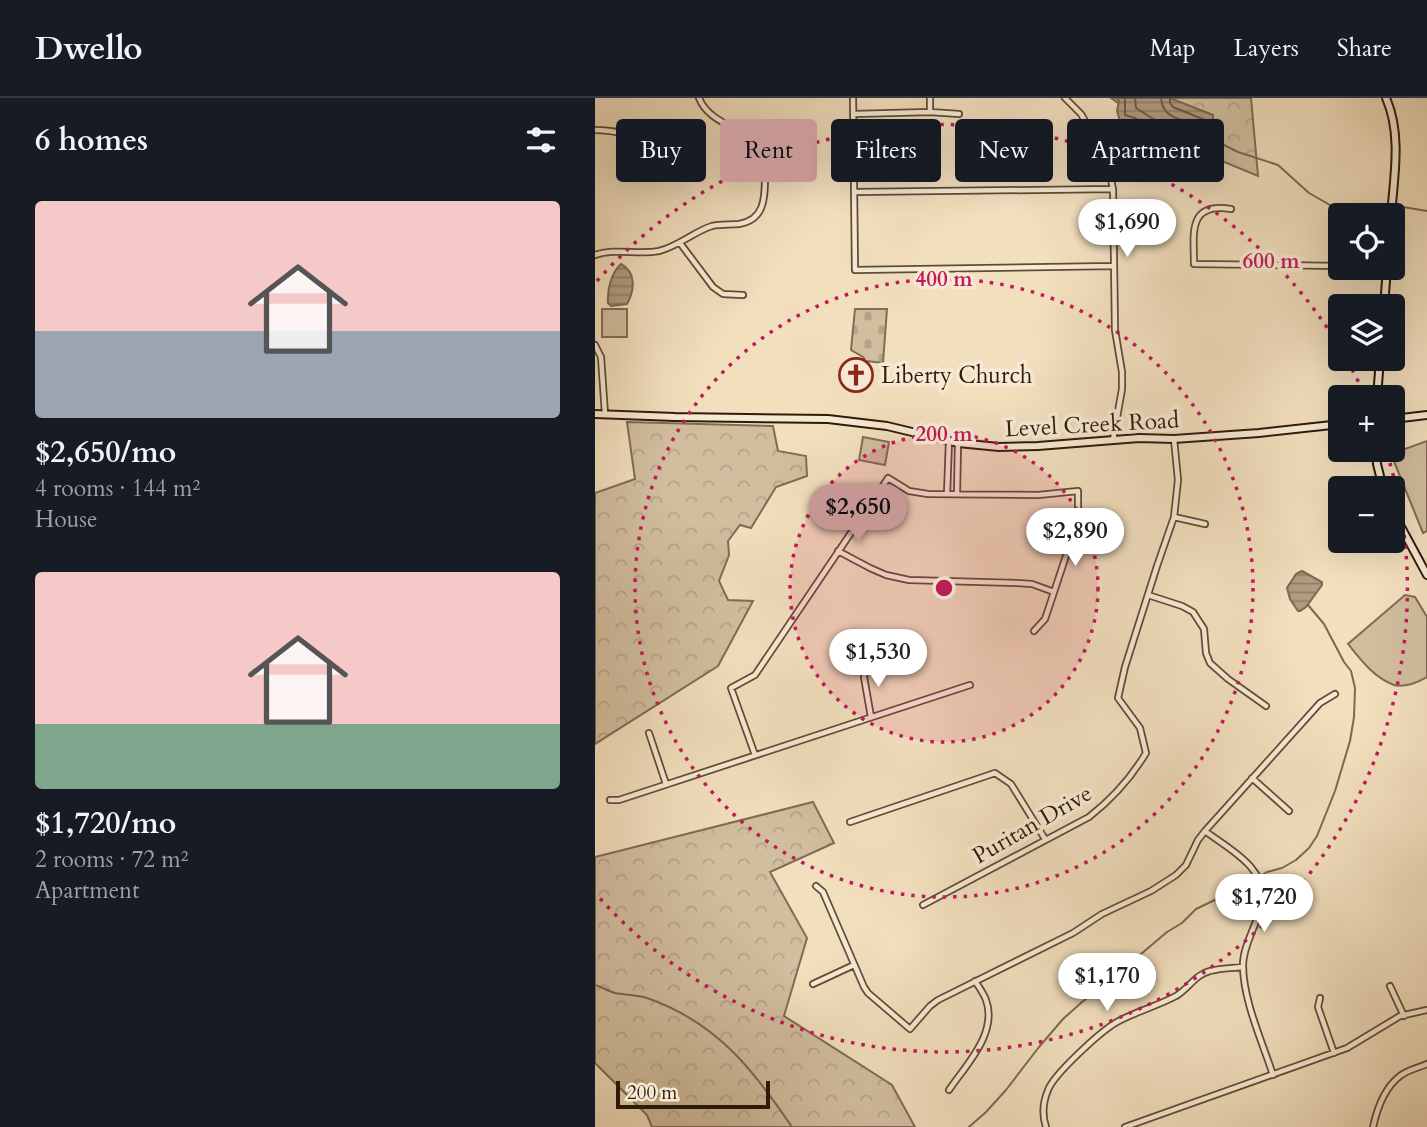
<!DOCTYPE html>
<meta charset="utf-8">
<style>
:root{--surface:#171b24;--page:#20242c;--text:#f1f3f6;--muted:#9ea1a6;--line:#363941;--accent:#c59692}
body{margin:0;font-family:Cardo,serif;background:var(--page);color:var(--text);height:100vh;display:flex;flex-direction:column;font-size:26px;white-space:nowrap}
*{box-sizing:border-box;margin:0}
p{font-size:23px;color:var(--muted)}
.icon{flex:none;width:38px;height:38px;fill:none;stroke:currentColor;stroke-width:2;stroke-linecap:round;stroke-linejoin:round}
.map{position:relative;flex:1;overflow:hidden}
.details{display:flex;flex-direction:column;background:var(--surface);width:595px}
.details>*{flex:none}
.hud{position:absolute;left:21px;top:21px;width:665px;height:63px;display:flex;gap:14px}
.tools{position:absolute;left:733px;top:105px;display:grid;gap:14px}
.tools a{display:grid;place-items:center;width:77px;height:77px;border-radius:7px;background:var(--surface);box-shadow:0 7px 28px #0002;font-size:35px}
.scale{position:absolute;left:21px;bottom:18px;width:154px;box-sizing:border-box;padding-left:7px;border:4px solid #301b07;border-top:0;font-size:19px;line-height:24px;white-space:nowrap;color:#301b07;-webkit-text-stroke:5px #f7ead5;paint-order:stroke}
.price{position:absolute;translate:-50% -60px;padding:0 16px;border-radius:24px;background:#fff;color:#222;font-size:23px;line-height:46px;filter:drop-shadow(0 2px 4px #0008)}
.price::after{content:'';position:absolute;left:50%;top:42px;width:21px;height:16px;margin-left:-10px;background:inherit;clip-path:polygon(0 0,100% 0,50% 100%)}
.price.selected{background:var(--accent);color:#111}
ul{padding:0;list-style:none}
li{display:grid;align-content:center;gap:14px;height:371px;padding:0 35px}
li span{display:grid;place-items:center;height:217px;border-radius:7px;color:#555}
li>.icon{margin-inline-start:auto}
span .icon{width:126px;height:126px;fill:#fffc;stroke-width:1}
li b{font-size:30px}
h2{display:flex;justify-content:space-between;align-items:center;height:84px;padding:0 35px;font-size:30px}
.tag{padding:0 24px;border-radius:7px;background:var(--surface);box-shadow:0 7px 28px #0002;font-size:24px;line-height:63px}
.tag.selected{background:var(--accent);color:#111}
header{display:flex;align-items:center;gap:42px;box-sizing:border-box;height:98px;padding:0 35px;background:var(--surface);border-bottom:2px solid var(--line)}
header strong{font-size:33px}
nav{display:flex;gap:38px;margin-inline-start:auto;font-size:24px}
main{display:flex;flex:1;min-height:0}
.map>svg:first-child{display:block}
.grass{fill:#d1be9f;stroke:#806c53;stroke-width:2}
.forest{fill:url(#forest-crowns);stroke:#806c53;stroke-width:2}
.cemetery{fill:url(#cemetery-stones);stroke:#806c53;stroke-width:2}
.water{fill:url(#water-rules);stroke:#7d6850;stroke-width:2}
.lines{fill:none;stroke-linecap:round;stroke-linejoin:round}
.shore{stroke:#705c44;stroke-width:2}
.stream{stroke:#7d6850;stroke-width:2}
.street-casing{stroke:#604c35;stroke-width:8}
.secondary-casing{stroke:#301b07;stroke-width:10}
.street{stroke:#f7ead5;stroke-width:4.5}
.secondary{stroke:#f7ead5;stroke-width:6}
.ring{fill:none;stroke:#c2185b;stroke-width:3.5;stroke-dasharray:3.5 7}
.labels{text-anchor:middle;stroke-width:7;stroke-linejoin:round;paint-order:stroke}
.poi-label{font-size:23px;fill:#301b07;stroke:#f7ead5;text-anchor:start}
.street-label{font-size:23px;fill:#301b07;stroke:#f7ead5}
.centre{fill:#c2185b;stroke:#f7ead5;stroke-width:3.5}
.ring-label{font-size:21px;text-anchor:middle;font-weight:bold;fill:#c2185b;stroke:#f7ead5;stroke-width:7;stroke-linejoin:round;paint-order:stroke}
</style>
<header>
<strong>Dwello</strong>
<nav><a>Map</a><a>Layers</a><a>Share</a></nav>
</header>
<main>
<section class="details">
<h2>6 homes<svg class="icon" aria-label="filters" viewBox="0 0 24 24"><path d="M4 7h16M4 17h16"/><circle cx="9" cy="7" r="2"/><circle cx="15" cy="17" r="2"/></svg></h2>
<ul>
<li><span style="background:linear-gradient(#f6c9c9 60%,#9aa5b1 0)"><svg class="icon" aria-label="home" viewBox="0 0 24 24"><path d="M3 11l9-7 9 7M6 9v11h12V9"/></svg></span><div><b>$2,650/mo</b><p>4 rooms · 144 m²</p><p>House</p></div></li>
<li><span style="background:linear-gradient(#f6c9c9 70%,#7fa58c 0)"><svg class="icon" aria-label="home" viewBox="0 0 24 24"><path d="M3 11l9-7 9 7M6 9v11h12V9"/></svg></span><div><b>$1,720/mo</b><p>2 rooms · 72 m²</p><p>Apartment</p></div></li>
</ul>
</section>
<div class="map">
<svg width="832" height="1029" viewBox="0 0 832 1029">
<defs>
<pattern id="forest-crowns" width="20" height="18" patternUnits="userSpaceOnUse" patternTransform="scale(1.75)"><rect width="20" height="18" fill="#d1be9f"/><path d="M2 6a3 3 0 1 1 6 0M12 15a3 3 0 1 1 6 0" fill="none" stroke="#b4a387"/></pattern>
<pattern id="cemetery-stones" width="16" height="16" patternUnits="userSpaceOnUse" patternTransform="scale(1.75)"><rect width="16" height="16" fill="#d1be9f"/><path d="M2 7V4a2 2 0 0 1 4 0v3zM10 15v-3a2 2 0 0 1 4 0v3z" fill="#b4a387"/></pattern>
<pattern id="water-rules" width="6" height="5" patternUnits="userSpaceOnUse" patternTransform="scale(1.75)"><rect width="6" height="5" fill="#b09c80"/><path d="M0 2.5h6" fill="none" stroke="#907e67"/></pattern>
</defs>
<rect width="100%" height="100%" fill="#f2dfbe"/>
<filter id="stains"><feTurbulence type="fractalNoise" baseFrequency=".00286" numOctaves="4"/><feColorMatrix values="0 0 0 0 .2 0 0 0 0 .09 0 0 0 0 .02 0 0 0 .5 -.17"/></filter>
<radialGradient id="worn" r=".72"><stop offset=".6" stop-color="#630" stop-opacity="0"/><stop offset="1" stop-color="#630" stop-opacity=".3"/></radialGradient>
<!-- grass -->
<path class="grass" d="M7 211H32V239H7Z
M268 339 294 344 290 367 264 362Z
M832 343V433L828 435 796 356Z
M810 497 820 499 832 519V579C823 584 810 590 799 587 779 580 765 561 753 546Z"/>
<!-- forest -->
<path class="forest" d="M516 0H656L663 78 569 39Z
M32 324 178 328 183 353 211 358 212 378 181 389 156 430 145 427 133 443 134 457 124 483 133 502 158 503 123 568 0 646V395L40 381Z
M218 704 239 745 175 774 212 840 189 918 297 987 320 1029H57L52 1017 0 965V759Z"/>
<!-- cemetery -->
<path class="cemetery" d="M260 211H292L288 265 271 263 268 259 256 252Z"/>
<!-- water -->
<path class="water" d="M521 0H575L618 17 617 33 608 65C583 74 580 48 561 46 554 39 547 30 537 26 533 24 529 24 525 23L522 13 524 3Z
M26 166C41 174 40 192 32 206L16 208 13 205C12 192 16 175 26 166Z
M707 473 727 484V487L711 509 705 513H703L695 501 692 490 701 476Z"/>
<g class="lines">
<!-- shore -->
<path class="shore" d="M530 0V17L540 20 556 30 564 38 574 42 584 53 596 60H601L606 47 610 22 578 9 575 5V0
M540 0 541 10 560 22 568 30 579 35 589 46 596 48 601 27C586 21 567 20 566 0"/>
<!-- stream -->
<path class="stream" d="M615 40 643 54 683 67 714 95 735 107 766 114 787 113
M808 109 832 113
M0 887C7 889 13 893 20 895 30 897 42 897 52 900 121 924 158 971 197 1029
M374 1029 391 1014 411 992 444 949 468 921 487 904 507 889 572 834 587 825 601 811 653 786 672 774 687 770 701 762 714 750 722 738 740 693 755 643 759 619 760 590 756 573 749 564 729 526 713 507"/>
<!-- street casing -->
<g class="street-casing">
<path id="street" d="M258 0 260 172 519 168
M335 0V14
M470 0 486 16 511 59 518 91 520 232 527 274V291L518 342
M259 16 335 14 364 16
M0 32C36 33 43 39 61 70
M260 94 518 91
M636 111C592 104 599 136 599 166L746 168
M85 145 118 189 128 196 148 197
M0 157C20 150 43 157 64 153 84 148 100 133 117 128 126 126 135 127 144 126 169 122 170 101 170 80 170 72 172 60 168 54 153 29 115 28 104 0
M0 247 6 259 10 316
M352 396 354 343
M362 396 363 345
M579 419 610 426
M243 453 275 470 291 477 314 482 422 485 437 486 459 494
M553 497 587 508 598 514 609 531 611 555 615 565 633 581 671 608
M273 562 269 579 276 619
M54 635 71 686
M160 657 136 590 160 577 293 380 314 393 333 396 443 397 483 393V419L475 446 450 521 439 533
M657 680 694 713
M15 702H24L375 587
M255 724 400 675 416 686 450 741
M610 733C634 751 673 770 667 805 666 812 662 819 660 826 655 839 648 853 648 867 648 902 667 943 678 977
M221 788 228 794 269 889 273 895 315 931 335 908 343 902 478 835 507 816 556 793 581 777 591 767 603 742 610 733 725 605 740 596
M328 807 494 719C517 701 536 680 551 655L545 630 523 600 530 569 562 468 579 419 583 382 579 341
M218 886 259 867
M795 888 809 918
M725 900 723 909 739 955
M354 992C371 967 403 935 391 902 389 896 384 889 380 883
M451 1029C447 1017 448 1004 453 992 459 976 506 933 522 924 540 914 562 908 581 898 593 891 601 876 615 873 625 870 637 870 648 869
M530 1029 752 950 805 918 832 912
M778 1029C782 1011 789 990 805 978 812 972 823 970 832 966"/>
</g>
<!-- secondary casing -->
<g class="secondary-casing">
<path id="secondary" d="M791 0C807 36 799 79 796 117
M789 208 792 170
M782 299 785 261
M0 316 80 319 233 321 292 328 363 345 404 349 443 348 544 340 579 341 664 335 746 326
M798 321 832 317
M781 352 782 366 788 390
M798 414 832 477"/>
</g>
<!-- street -->
<use href="#street" class="street"/>
<!-- secondary -->
<use href="#secondary" class="secondary"/>
</g>
<!-- distance rings -->
<circle cx="349" cy="490" r="154" fill="#c2185b" fill-opacity=".12"/>
<g class="ring">
<circle cx="349" cy="490" r="154"/>
<circle cx="349" cy="490" r="309"/>
<path d="M2 183A463 463 0 0 1 744 248M752 262A463 463 0 0 1 770 298M792 355A463 463 0 0 1 2 797"/>
</g>
<!-- icons -->
<defs>
<g id="church-ring" transform="scale(1.75)"><circle r="9.5" fill="#f7ead5" stroke="#8f2418" stroke-width="1.5"/><path d="M-1.2-6h2.4v3.5h3.3v2.4h-3.3V6h-2.4V-.1h-3.3v-2.4h3.3Z" fill="#8f2418"/></g>
</defs>
<g fill-rule="evenodd">
<use href="#church-ring" x="261" y="277"/>
</g>
<g class="labels">
<!-- poi labels -->
<g class="poi-label">
<text x="286" y="285">Liberty Church</text>
</g>
<!-- street labels -->
<g class="street-label">
<text transform="translate(497 326) rotate(-3)" y="8">Level Creek Road</text>
<text transform="translate(437 726) rotate(-30)" y="8">Puritan Drive</text>
</g>
</g>
<circle cx="349" cy="490" r="10" class="centre"/>
<g class="ring-label">
<text x="676" y="170">600 m</text>
<text x="349" y="188">400 m</text>
<text x="349" y="343">200 m</text>
</g>
<rect width="100%" height="100%" filter="url(#stains)"/>
<rect width="100%" height="100%" fill="url(#worn)"/>
</svg>
<div class="tools">
<a><svg class="icon" aria-label="locate" viewBox="0 0 24 24"><circle cx="12" cy="12" r="6"/><path d="M12 2v4M12 18v4M2 12h4M18 12h4"/></svg></a>
<a><svg class="icon" aria-label="layers" viewBox="0 0 24 24"><path d="M12 4l9 5-9 5-9-5zM3 14l9 5 9-5"/></svg></a>
<a>+</a>
<a>−</a>
</div>
<div class="scale">200 m</div>
<b class="price" style="left:532px;top:161px">$1,690</b>
<b class="price selected" style="left:263px;top:446px">$2,650</b>
<b class="price" style="left:480px;top:470px">$2,890</b>
<b class="price" style="left:283px;top:591px">$1,530</b>
<b class="price" style="left:669px;top:836px">$1,720</b>
<b class="price" style="left:512px;top:915px">$1,170</b>
<div class="hud">
<a class="tag">Buy</a>
<a class="tag selected">Rent</a>
<a class="tag">Filters</a>
<a class="tag">New</a>
<a class="tag">Apartment</a>
</div>
</div>
</main>
